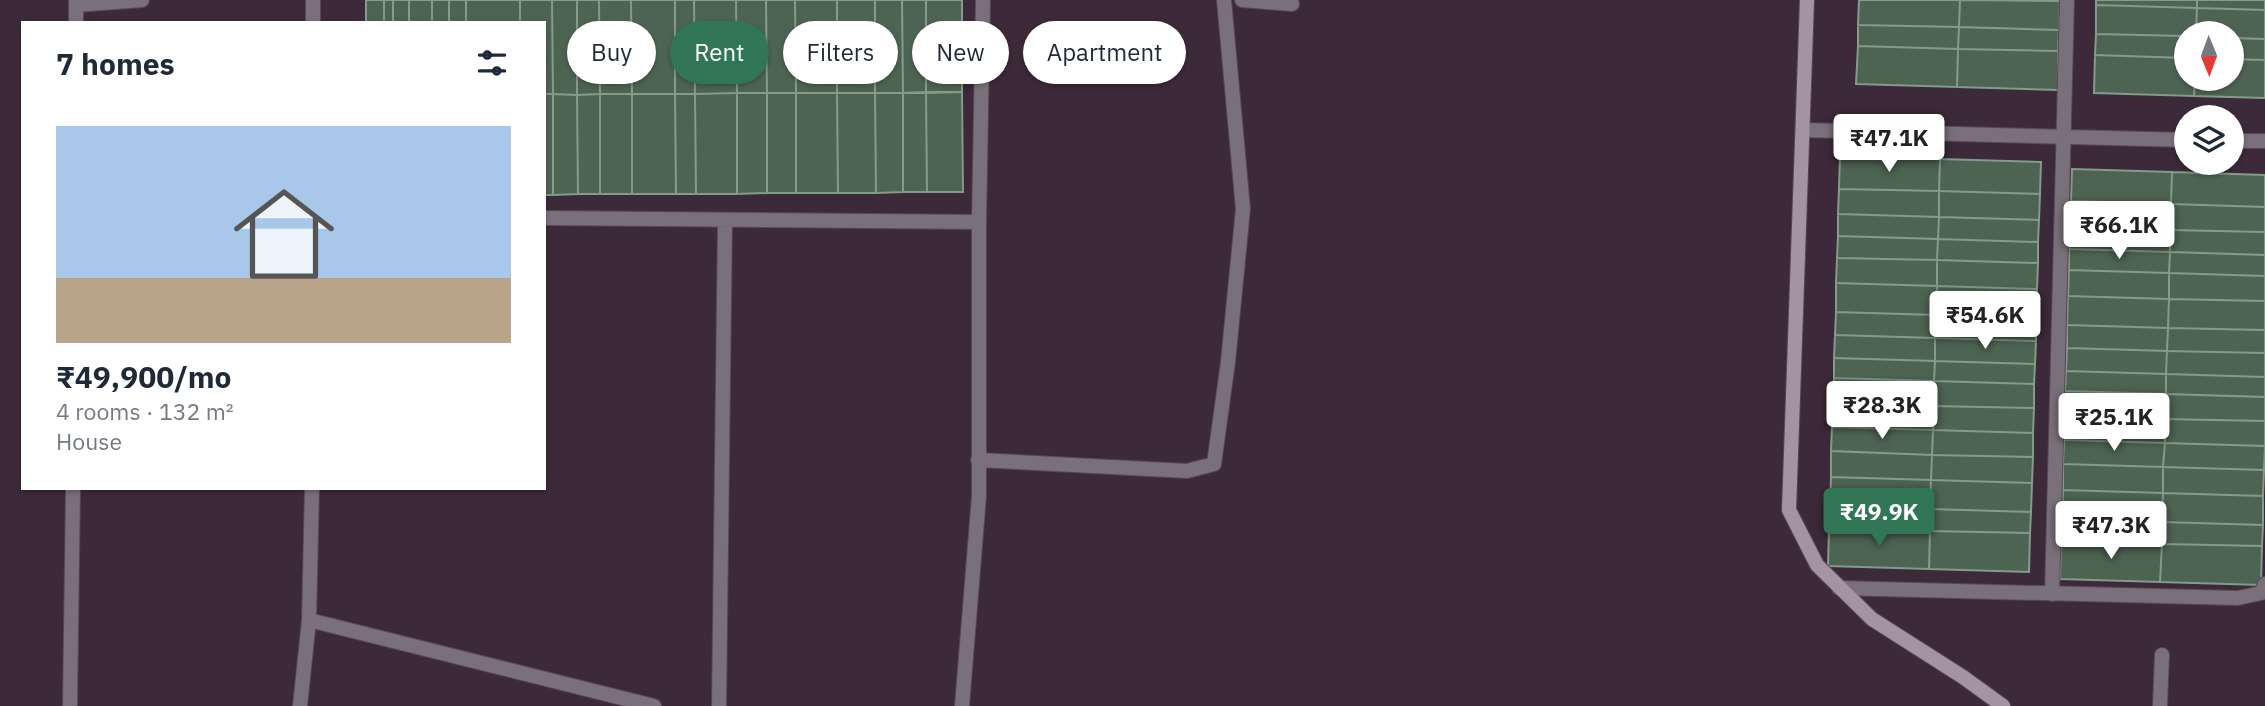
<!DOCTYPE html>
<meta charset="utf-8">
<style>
:root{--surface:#fff;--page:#f6f6f7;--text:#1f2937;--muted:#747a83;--accent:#317755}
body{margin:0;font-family:"IBM Plex Sans",sans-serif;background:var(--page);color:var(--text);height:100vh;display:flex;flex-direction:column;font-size:26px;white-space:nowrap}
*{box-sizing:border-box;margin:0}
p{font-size:23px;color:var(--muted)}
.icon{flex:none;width:38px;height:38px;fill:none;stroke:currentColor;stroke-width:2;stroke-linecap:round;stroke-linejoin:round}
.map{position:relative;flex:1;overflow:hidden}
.panel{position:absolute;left:21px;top:21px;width:525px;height:469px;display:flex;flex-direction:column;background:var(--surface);border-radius:0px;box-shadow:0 2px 5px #0004}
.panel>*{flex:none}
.top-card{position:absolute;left:567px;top:21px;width:665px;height:63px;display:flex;gap:14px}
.needle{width:46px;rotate:179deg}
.controls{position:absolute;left:2174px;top:21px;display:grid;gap:14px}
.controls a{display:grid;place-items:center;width:70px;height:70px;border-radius:50%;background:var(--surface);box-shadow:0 2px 5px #0004;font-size:35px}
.price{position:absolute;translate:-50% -60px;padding:0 16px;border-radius:7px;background:#fff;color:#222;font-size:23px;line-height:46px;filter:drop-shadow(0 2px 4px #0008)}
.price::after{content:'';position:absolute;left:50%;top:42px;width:21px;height:16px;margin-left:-10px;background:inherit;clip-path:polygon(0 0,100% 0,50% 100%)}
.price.selected{background:var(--accent);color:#fff}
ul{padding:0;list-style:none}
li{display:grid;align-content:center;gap:14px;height:371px;padding:0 35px}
li span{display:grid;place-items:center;height:217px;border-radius:0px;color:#555}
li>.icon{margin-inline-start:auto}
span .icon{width:126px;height:126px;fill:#fffc;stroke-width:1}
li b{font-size:30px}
h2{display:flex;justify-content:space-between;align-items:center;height:84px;padding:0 35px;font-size:30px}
.pill{padding:0 24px;border-radius:32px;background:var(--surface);box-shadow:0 2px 5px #0004;font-size:24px;line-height:63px}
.pill.selected{background:var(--accent);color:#fff}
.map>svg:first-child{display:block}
.building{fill:#4e6453;stroke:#839b88;stroke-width:2}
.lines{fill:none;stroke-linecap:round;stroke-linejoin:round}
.street-casing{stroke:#594756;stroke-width:16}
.secondary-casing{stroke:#594756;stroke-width:16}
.street{stroke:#7a7079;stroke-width:14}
.secondary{stroke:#a494a1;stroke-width:14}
</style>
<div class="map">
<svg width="2265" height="706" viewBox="0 0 2265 706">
<rect width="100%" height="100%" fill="#3c2939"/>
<!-- building -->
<path class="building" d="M366 0H384V23H366Z
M384 0H393V23H384Z
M393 0H409V23H393Z
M409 0H432V23H409Z
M432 0H449V23H432Z
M449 0H466V23H449Z
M466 0H520V23H466Z
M520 0H552L553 94H544V23H520Z
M552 0H577V95L553 94Z
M577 0H599L600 94 577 95Z
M599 0H631L632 94H600Z
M631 0H675V94H632Z
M675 0H694L695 94H675Z
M694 0H736L737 93 695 94Z
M736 0H766L767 93H737Z
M766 0H795L796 93H767Z
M795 0H837V93H796Z
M837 0H875V93H837Z
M875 0H902L903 93H875Z
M902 0H926V92L903 93Z
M926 0H962V92H926Z
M1859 0H1960L1959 27 1858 25Z
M1960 0 2060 1 2059 30 1959 27Z
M2096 0H2197V8L2096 5Z
M2197 0H2265V10L2197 8Z
M2096 5 2197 8 2196 33H2186V36L2096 34Z
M2197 8 2265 10V39L2231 38V33H2196Z
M1858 25 1959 27 1958 49 1858 46Z
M1959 27 2059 30 2058 51 1958 49Z
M2096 34 2186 36V58L2095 55Z
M2231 38 2265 39V60L2231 59Z
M1858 46 1958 49 1957 87 1856 84Z
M1958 49 2058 51V90L1957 87Z
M2095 55 2186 58V79H2195L2194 96 2094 93Z
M2231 59 2265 60V98L2194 96 2195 79H2231Z
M962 92 963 192H927L926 93Z
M737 93H767V193L737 194Z
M737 93V194H696L695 94Z
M767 93H796V193H767Z
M796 93H837L838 193H796Z
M837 93H875L876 193H838Z
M875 93H903V192L876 193Z
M903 93H926L927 192H903Z
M544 94H553V195H544Z
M553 94 577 95 578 194 553 195Z
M600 94H632V194H600Z
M600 94V194H578L577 95Z
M632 94H675L676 194H632Z
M675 94H695L696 194H676Z
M1840 156 1940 159 1939 191 1839 189Z
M1940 159 2041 162 2040 194 1939 191Z
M2072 169 2172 172 2171 204 2071 201Z
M2172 172 2265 175V207L2171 204Z
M1839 189 1939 191V217L1838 214Z
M1939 191 2040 194 2039 220 1939 217Z
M2071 201 2171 204 2170 230 2070 227Z
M2171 204 2265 207V232L2170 230Z
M1838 214 1939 217 1938 239 1838 236Z
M1939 217 2039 220 2038 242 1938 239Z
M2070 227 2170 230V252L2069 249Z
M2170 230 2265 232V255L2170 252Z
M1838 236 1938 239 1937 260 1837 258Z
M1938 239 2038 242V263L1937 260Z
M2069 249 2170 252 2169 273 2069 270Z
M2170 252 2265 255V276L2169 273Z
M1837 258 1937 260V286L1836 283Z
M1937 260 2038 263 2037 289 1937 286Z
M2069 270 2169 273V299L2068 296Z
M2169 273 2265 276V301L2169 299Z
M1836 283 1937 286 1936 315 1836 312Z
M1937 286 2037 289 2036 318 1936 315Z
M2068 296 2169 299 2168 328 2067 325Z
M2169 299 2265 301V330L2168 328Z
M1836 312 1936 315 1935 338 1835 335Z
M1936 315 2036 318V341L1935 338Z
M2067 325 2168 328 2167 351 2067 348Z
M2168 328 2265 330V353L2167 351Z
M1835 335 1935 338V361L1834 358Z
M1935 338 2036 341 2035 364 1935 361Z
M2067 348 2167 351 2166 374 2066 371Z
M2167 351 2265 353V377L2166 374Z
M1834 358 1935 361 1934 381 1834 378Z
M1935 361 2035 364 2034 384 1934 381Z
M2066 371 2166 374V394L2065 391Z
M2166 374 2265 377V397L2166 394Z
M1834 378 1934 381 1933 406 1833 403Z
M1934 381 2034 384V408L1933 406Z
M2065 391 2166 394 2165 419 2065 416Z
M2166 394 2265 397V421L2165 419Z
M1833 403 1933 406V430L1832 427Z
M1933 406 2034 408 2033 433 1933 430Z
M2065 416 2165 419V443L2064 440Z
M2165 419 2265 421V446L2165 443Z
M1832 427 1933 430 1932 455 1831 451Z
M1933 430 2033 433V457L1932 455Z
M2064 440 2165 443 2163 467 2063 464Z
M2165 443 2265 446 2264 470 2163 467Z
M1831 451 1932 455 1931 480 1831 477Z
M1932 455 2033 457 2032 483 1931 480Z
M2063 464 2163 467V493L2063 490Z
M2163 467 2264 470 2263 496 2163 493Z
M1831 477 1931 480 1930 509 1830 507Z
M1931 480 2032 483 2031 512 1930 509Z
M2063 490 2163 493 2162 522 2062 520Z
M2163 493 2263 496V525L2162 522Z
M1830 507 1930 509V531L1829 528Z
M1930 509 2031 512 2030 533 1930 531Z
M2062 520 2162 522V544L2061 540Z
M2162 522 2263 525 2262 546 2162 544Z
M1829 528 1930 531 1929 569 1828 566Z
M1930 531 2030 533 2029 572 1929 569Z
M2061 540 2162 544 2160 582 2060 579Z
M2162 544 2262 546 2261 585 2160 582Z"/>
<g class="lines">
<!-- street casing -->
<g class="street-casing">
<path id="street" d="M313 0V23
M1242 0 1292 4
M76 5 142 0
M76 23V0
M1803 130 2186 140
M2231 141H2265
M544 218 979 222
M978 460 1187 471 1214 464 1228 362 1243 209 1224 0
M1839 588 2238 598 2261 593 2265 584
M2052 594 2067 0
M309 620 654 706
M70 706 73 488
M300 706 309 620 312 488
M719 706 725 220
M962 706 979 496V222L983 0
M2160 706 2162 655"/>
</g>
<!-- secondary casing -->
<g class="secondary-casing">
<path id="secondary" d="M1807 0 1789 510 1817 565 1872 619 1963 677 2003 706"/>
</g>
<!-- street -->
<use href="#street" class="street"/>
<!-- secondary -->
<use href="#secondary" class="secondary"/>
</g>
</svg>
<div class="controls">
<a><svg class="needle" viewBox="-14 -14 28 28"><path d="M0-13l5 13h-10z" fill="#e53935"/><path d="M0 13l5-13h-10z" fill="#747a83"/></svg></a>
<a><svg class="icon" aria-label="layers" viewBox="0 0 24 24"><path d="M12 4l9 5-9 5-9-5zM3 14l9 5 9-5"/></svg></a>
</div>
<b class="price" style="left:1889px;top:174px">₹47.1K</b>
<b class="price" style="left:2119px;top:261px">₹66.1K</b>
<b class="price" style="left:1985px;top:351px">₹54.6K</b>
<b class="price" style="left:1882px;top:441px">₹28.3K</b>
<b class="price" style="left:2114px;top:453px">₹25.1K</b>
<b class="price selected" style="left:1879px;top:548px">₹49.9K</b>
<b class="price" style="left:2111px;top:561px">₹47.3K</b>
<div class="top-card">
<a class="pill">Buy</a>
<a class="pill selected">Rent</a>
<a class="pill">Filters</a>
<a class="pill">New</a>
<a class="pill">Apartment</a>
</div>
<section class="panel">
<h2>7 homes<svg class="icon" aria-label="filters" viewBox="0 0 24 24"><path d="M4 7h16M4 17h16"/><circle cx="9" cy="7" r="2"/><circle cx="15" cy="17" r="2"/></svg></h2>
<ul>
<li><span style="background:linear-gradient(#a9c7e8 70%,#b9a48a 0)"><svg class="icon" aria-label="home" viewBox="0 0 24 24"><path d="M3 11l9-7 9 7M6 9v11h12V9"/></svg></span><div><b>₹49,900/mo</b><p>4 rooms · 132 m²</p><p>House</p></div></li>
</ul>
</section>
</div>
